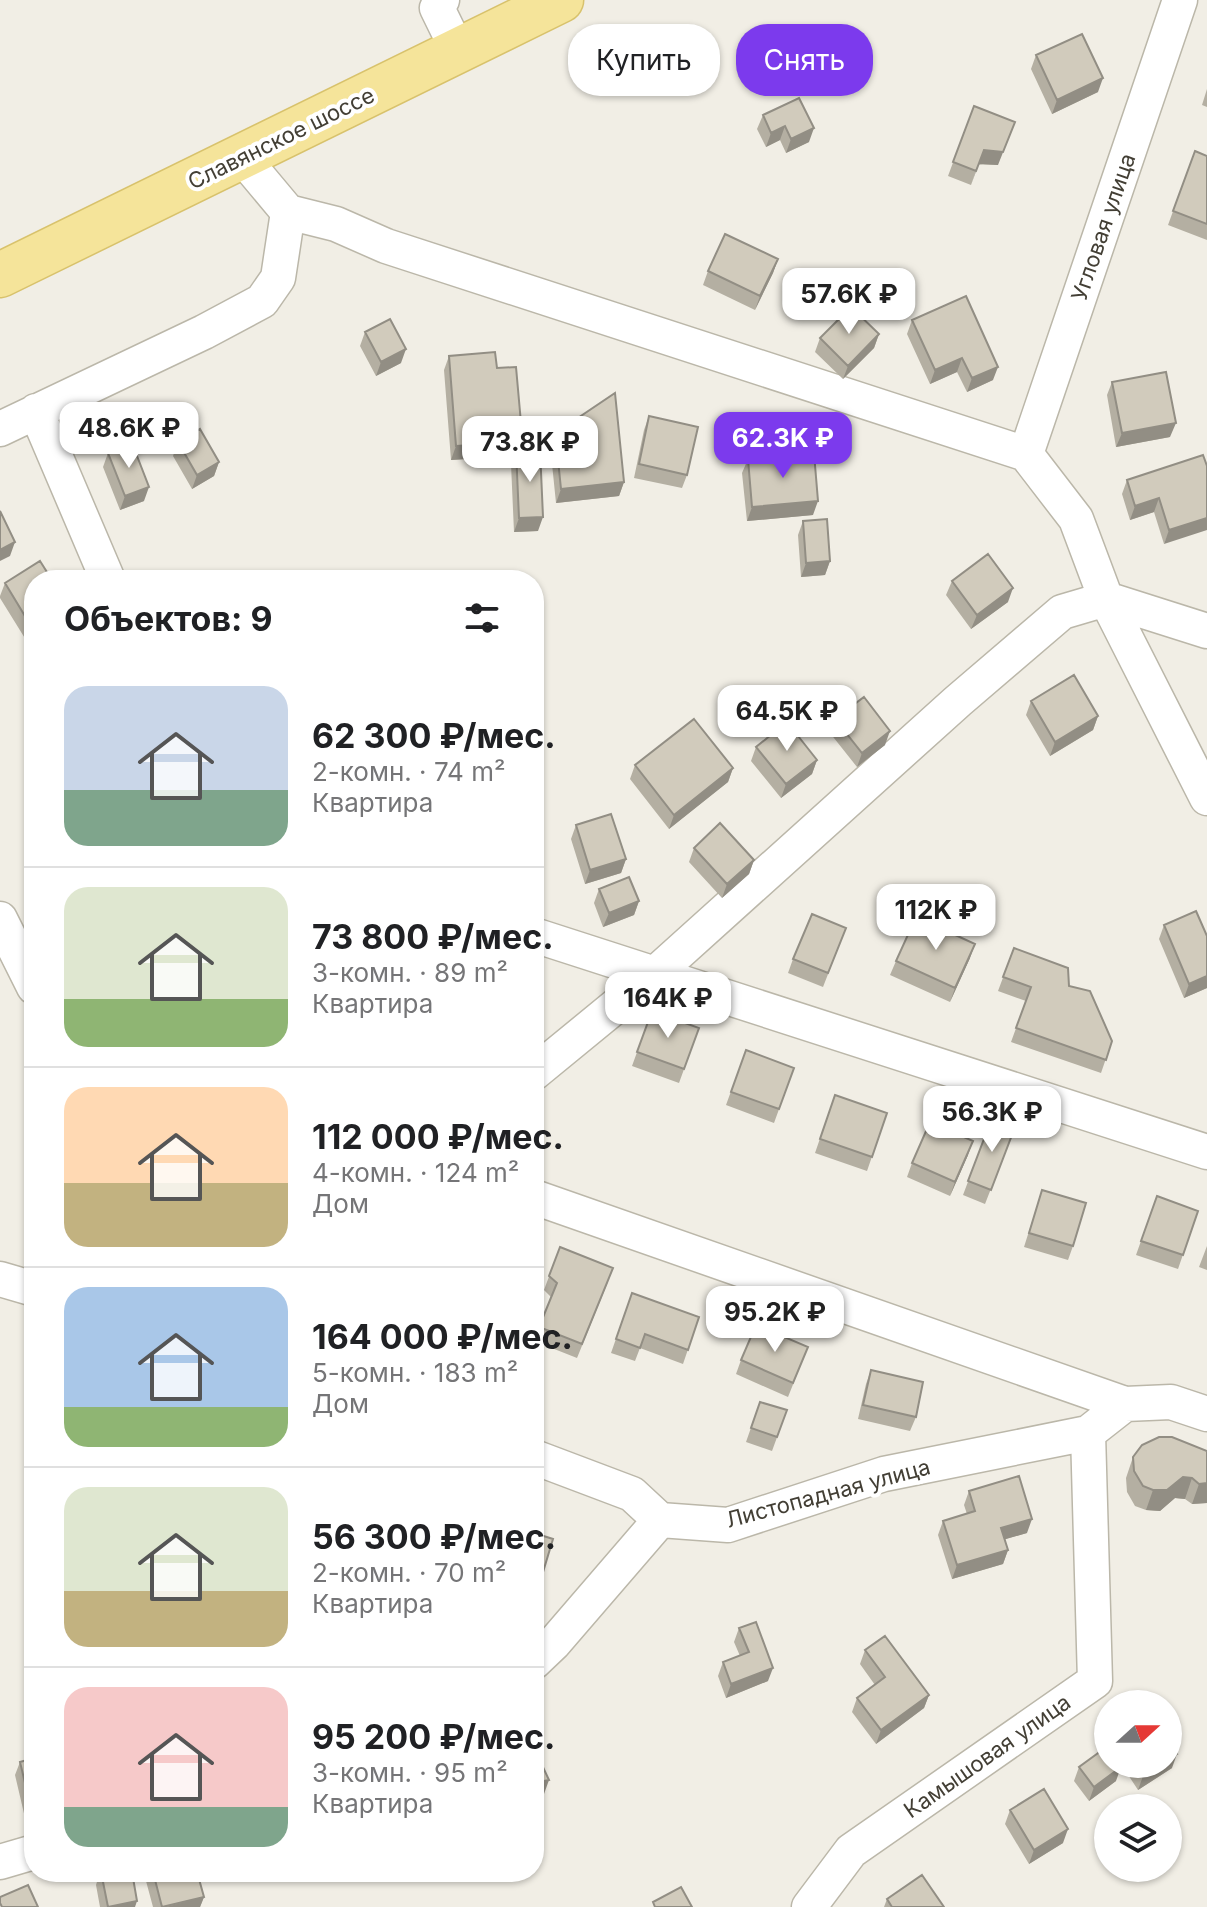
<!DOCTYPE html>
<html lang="ru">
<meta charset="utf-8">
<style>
:root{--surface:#fff;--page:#f6f6f6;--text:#202124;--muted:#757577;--line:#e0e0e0;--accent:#7c3aed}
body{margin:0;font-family:Inter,sans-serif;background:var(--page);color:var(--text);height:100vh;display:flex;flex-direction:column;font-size:30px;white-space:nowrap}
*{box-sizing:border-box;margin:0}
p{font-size:26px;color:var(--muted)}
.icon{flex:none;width:44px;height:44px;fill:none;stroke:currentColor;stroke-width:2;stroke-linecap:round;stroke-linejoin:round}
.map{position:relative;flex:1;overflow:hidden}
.side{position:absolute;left:24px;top:570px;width:520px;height:1312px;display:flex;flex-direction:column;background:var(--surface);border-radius:32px;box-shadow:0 2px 6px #0004}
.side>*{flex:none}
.top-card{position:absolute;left:568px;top:24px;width:518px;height:72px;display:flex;gap:16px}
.needle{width:52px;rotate:69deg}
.controls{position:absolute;left:1094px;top:1690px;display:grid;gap:16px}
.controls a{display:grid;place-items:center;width:88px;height:88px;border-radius:50%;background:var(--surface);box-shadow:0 2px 6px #0004;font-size:40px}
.price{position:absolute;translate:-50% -68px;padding:0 18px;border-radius:16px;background:#fff;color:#222;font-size:26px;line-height:52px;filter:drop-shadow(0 2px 4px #0008)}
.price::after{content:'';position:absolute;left:50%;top:48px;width:24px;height:18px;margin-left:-12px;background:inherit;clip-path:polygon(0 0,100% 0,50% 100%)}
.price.active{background:var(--accent);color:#fff}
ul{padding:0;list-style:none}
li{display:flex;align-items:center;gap:24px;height:200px;padding:0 40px}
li+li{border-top:2px solid var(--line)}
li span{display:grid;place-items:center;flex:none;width:224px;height:160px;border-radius:24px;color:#555}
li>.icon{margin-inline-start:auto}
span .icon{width:96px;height:96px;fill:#fffc;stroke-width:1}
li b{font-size:34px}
h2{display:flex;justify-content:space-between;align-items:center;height:96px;padding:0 40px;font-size:34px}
.chip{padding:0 28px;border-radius:32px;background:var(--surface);box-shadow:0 2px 6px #0004;font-size:28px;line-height:72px}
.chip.active{background:var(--accent);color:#fff}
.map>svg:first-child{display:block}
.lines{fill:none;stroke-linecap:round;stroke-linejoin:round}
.minor-casing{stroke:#bbb7a9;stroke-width:37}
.major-casing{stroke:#d8c26c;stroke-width:47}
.minor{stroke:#fff;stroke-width:34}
.major{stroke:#f5e49a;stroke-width:44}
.wall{fill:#b4afa2}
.shaded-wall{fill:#928e84}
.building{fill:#d1cbbc;stroke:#928e84;stroke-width:2}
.labels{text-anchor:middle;stroke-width:8;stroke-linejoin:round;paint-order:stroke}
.street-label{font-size:22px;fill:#433f35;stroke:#fff}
</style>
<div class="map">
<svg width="1207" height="1907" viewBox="0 0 1207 1907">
<rect width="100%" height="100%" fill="#f1eee5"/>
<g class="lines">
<!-- minor casing -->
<g class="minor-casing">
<path id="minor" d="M442 0 437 8 458 51
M242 157 288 212 336 224 386 246 1026 454 1076 519 1106 599 1207 631
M36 411 108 580
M0 429 204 332 262 301 278 278 288 212
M1026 454 1180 0
M0 919 34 987
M534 935 1207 1152
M534 1073 656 973 958 701 1062 612 1106 599 1207 798
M534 1197 1125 1404 1171 1402 1207 1414
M0 1279 34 1289
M534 1457 632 1494 660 1520
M534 1662 554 1643 660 1520 728 1525 884 1474 1088 1433 1125 1404
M0 1862 34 1852
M809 1907 851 1851 1095 1681 1088 1433"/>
</g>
<!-- major casing -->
<g class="major-casing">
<path id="major" d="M0 275 561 0"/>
</g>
<!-- minor -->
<use href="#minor" class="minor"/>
<!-- major -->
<use href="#major" class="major"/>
</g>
<!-- wall -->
<path class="wall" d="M1036 55 1098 92 1052 114 1031 69Z
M1207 89V107L1202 105Z
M799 98 809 142 786 153 780 140 766 147 757 129 763 115Z
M974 106 998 165 978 164 971 185 948 176Z
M1195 151 1207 156V240L1168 225Z
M778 259 773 273 755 310 703 285 708 271Z
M912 320 993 380 967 392 957 372 930 384 907 334Z
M365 332 401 363 376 376 360 346Z
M879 334 874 348 843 379 815 352 820 338Z
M449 356 497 368 516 437 502 439 497 457 451 460 444 370Z
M1112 382 1170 437 1116 447 1107 395Z
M649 416 687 475 682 488 634 478 644 430Z
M569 424 624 482 619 496 556 503 551 454 556 440 564 439Z
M178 442 219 462 214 476 192 489 173 456Z
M516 450 538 531 514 532 511 464Z
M108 453 144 501 120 510 103 467Z
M1203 455 1164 544 1154 512 1130 520 1122 494 1127 480Z
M748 459 813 515 747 521 742 473Z
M803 521 830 561 825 575 801 577 798 535Z
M40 561 34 636 26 640 0 598V596L5 583Z
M952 581 1008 602 971 629 946 595Z
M1031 701 1098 716 1093 730 1050 756 1026 715Z
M835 719 885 745 857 767 830 733Z
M756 747 817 760 812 774 781 798 751 761Z
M635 765 733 768 728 782 669 829 630 779Z
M576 825 626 859 621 873 585 884 571 839Z
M694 848 754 860 749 874 722 898 689 862Z
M599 889 639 901 634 915 603 927 594 903Z
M1164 925 1207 936V988L1184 998 1159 939Z
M846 928 823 987 788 973 793 959Z
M1014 948 1069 986 1112 1041 1101 1073 1011 1042 1026 1001 998 991Z
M970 958 950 1002 890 975 896 961Z
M652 1011 699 1028 679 1083 632 1066Z
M746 1050 794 1068 774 1123 726 1105Z
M835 1095 887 1113 867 1171 815 1153Z
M992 1118 1015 1127 985 1204 963 1195Z
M968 1155 950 1196 907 1177 912 1163Z
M1042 1190 1073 1246 1068 1260 1024 1247Z
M1157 1196 1198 1211 1178 1269 1136 1255Z
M1207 1246V1270L1199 1267Z
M560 1247 608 1282 577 1358 534 1341 551 1297 544 1290Z
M632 1293 699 1317 683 1364 640 1348 635 1361 611 1353Z
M808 1347 788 1397 736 1374 741 1360Z
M871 1370 916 1417 910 1431 858 1419 866 1384Z
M760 1402 787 1410 772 1451 746 1442Z
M1207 1451V1503L1192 1504 1185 1499 1175 1498 1160 1511 1146 1510 1135 1506 1127 1492 1126 1478 1133 1457Z
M969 1491 1027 1533 1005 1539 1008 1550 1003 1564 952 1579 938 1535 943 1521 967 1514 964 1505Z
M739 1628 768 1681 726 1698 718 1676 723 1662 740 1656 734 1642Z
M865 1650 929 1695 924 1708 876 1744 852 1712 857 1698 875 1685 860 1664Z
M20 1762 34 1820 26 1822 15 1775Z
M1121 1764H1168L1172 1768 1138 1790Z
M1079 1767 1116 1781 1089 1801 1074 1781Z
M1010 1810 1063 1843 1029 1864 1005 1824Z
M1132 1868H1151L1139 1877Z
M100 1872 135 1907H100L96 1885Z
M149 1872H197L204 1897 200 1907H153L146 1881Z
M887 1899 944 1907H884Z"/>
<!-- shaded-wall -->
<path class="shaded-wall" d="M1103 78 1098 92 1052 114 1057 100Z
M1015 122 998 165 978 164 971 185 984 150Z
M785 126 780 140 766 147 771 133Z
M814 128 809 142 786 153 791 139Z
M778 259 773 273 755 310 760 296Z
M879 334 874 348 843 379 848 366Z
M406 349 401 363 376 376 381 362Z
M962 358 957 372 930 384 935 370Z
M998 367 993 380 967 392 972 378Z
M521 423 516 437 496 439 501 425Z
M1176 423 1170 437 1116 447 1122 433Z
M502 443 497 457 451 460 456 446Z
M219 462 214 476 192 489 197 475Z
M624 482 619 496 556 503 561 489Z
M149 487 144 501 120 510 125 496Z
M1159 498 1154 512 1130 520 1135 506Z
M818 501 813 515 747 521 752 507Z
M543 517 538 531 514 532 519 518Z
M1207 518V530L1164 544 1169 530Z
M15 542 10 556 0 561V550Z
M830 561 825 575 801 577 806 563Z
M1013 588 1008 602 971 629 977 615Z
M34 625V636L26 640 31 626Z
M1098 716 1093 730 1050 756 1055 742Z
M890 731 885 745 857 767 862 753Z
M817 760 812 774 781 798 786 784Z
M733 768 728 782 669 829 674 815Z
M626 859 621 873 585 884 590 870Z
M754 860 749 874 722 898 727 884Z
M639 901 634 915 603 927 609 913Z
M975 944 970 958 950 1002 955 988Z
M1207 976V988L1184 998 1189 984Z
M973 1141 968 1155 950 1196 955 1182Z
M1183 1477 1192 1478 1185 1499 1175 1498 1160 1511 1146 1510 1153 1490Z
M1207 1483V1503L1192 1504 1199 1484Z
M1032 1519 1027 1533 996 1542 1001 1528Z
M1008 1550 1003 1564 952 1579 957 1565Z
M773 1668 768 1681 726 1698 731 1684Z
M929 1695 924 1708 876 1744 881 1730Z
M1177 1754 1172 1768 1138 1790 1143 1776 1161 1764H1168V1759Z
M1121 1767 1116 1781 1089 1801 1094 1787Z
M549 1780 544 1794 534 1796V1783Z
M34 1807V1820L26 1822 31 1808Z
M1068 1829 1063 1843 1029 1864 1034 1850Z
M1144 1868H1151L1139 1877 1141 1870Z
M204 1897 200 1907H166Z
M137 1901 135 1907H108Z"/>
<!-- building -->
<path class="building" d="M1082 34 1103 78 1057 100 1036 55Z
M799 98 814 128 791 139 785 126 771 133 763 115Z
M974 106 1015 122 1003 152 984 150 976 171 953 162Z
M1195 151 1207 156V224L1173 211Z
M725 234 778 259 760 296 708 271Z
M966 296 998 367 972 378 962 358 935 370 912 320Z
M851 307 879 334 848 366 820 338Z
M390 319 406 349 381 362 365 332Z
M495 352 497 368 516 367 521 423 501 425 502 443 456 446 449 356Z
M1166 372 1176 423 1122 433 1112 382Z
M615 393 624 482 561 489 556 440 570 438 569 424Z
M649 416 698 427 687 475 639 464Z
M200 429 219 462 197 475 178 442Z
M132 443 149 487 125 496 108 453Z
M540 449 543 517 519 518 516 450Z
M814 453 818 501 752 507 748 459Z
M1203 455 1207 466V518L1169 530 1159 498 1135 506 1127 480Z
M0 511 15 542 0 550Z
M827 519 830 561 806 563 803 521Z
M988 554 1013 588 977 615 952 581Z
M40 561 52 580H34V625L31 626 5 583Z
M251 574 253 580H236Z
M1074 675 1098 716 1055 742 1031 701Z
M864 697 890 731 862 753 835 719Z
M694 719 733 768 674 815 635 765Z
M787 722 817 760 786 784 756 747Z
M611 814 626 859 590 870 576 825Z
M720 823 754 860 727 884 694 848Z
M629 877 639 901 609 913 599 889Z
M1196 911 1207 936V976L1189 984 1164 925Z
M812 914 846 928 828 973 793 959Z
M916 917 975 944 955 988 896 961Z
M1014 948 1068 968 1069 986 1090 991 1112 1041 1106 1060 1016 1028 1031 987 1003 977Z
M652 1011 699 1028 684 1069 637 1052Z
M746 1050 794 1068 779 1109 731 1092Z
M835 1095 887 1113 872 1157 820 1139Z
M992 1118 1015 1127 991 1190 968 1181Z
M930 1122 973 1141 955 1182 912 1163Z
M1042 1190 1086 1203 1073 1246 1029 1233Z
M1157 1196 1198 1211 1183 1255 1141 1241Z
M560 1247 613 1268 582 1344 539 1327 557 1283 549 1276Z
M632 1293 699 1317 688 1350 645 1334 640 1348 616 1339Z
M756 1325 808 1347 793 1383 741 1360Z
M871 1370 923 1382 916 1417 863 1405Z
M760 1402 787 1410 777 1437 751 1428Z
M1159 1437H1172L1207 1451V1483L1199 1484 1192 1478 1183 1477 1167 1490H1153L1143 1486 1134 1471 1133 1457 1142 1445Z
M1019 1476 1032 1519 1001 1528 1008 1550 957 1565 943 1521 975 1511 969 1491Z
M534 1533 553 1539 537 1592H534Z
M756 1622 773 1668 731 1684 723 1662 749 1652 739 1628Z
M885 1636 929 1695 881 1730 857 1698 885 1677 865 1650Z
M1168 1740 1177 1754 1168 1759Z
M534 1748 549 1780 534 1783Z
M1105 1748 1108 1751V1764H1119L1121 1767 1094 1787 1079 1767Z
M34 1758V1807L31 1808 20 1762Z
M1136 1764H1161L1143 1776Z
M1044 1789 1068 1829 1034 1850 1010 1810Z
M101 1872H132L137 1901 108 1907Z
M153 1872H197L204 1897 162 1907Z
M922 1875 944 1907H892L887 1899Z
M28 1885 38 1907H2L0 1903V1897Z
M681 1887 692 1907H655L653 1902Z"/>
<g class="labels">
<!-- street labels -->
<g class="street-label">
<text transform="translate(281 138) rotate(-26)" y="8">Славянское шоссе</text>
<text transform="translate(1103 227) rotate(-71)" y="8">Угловая улица</text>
<text transform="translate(828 1493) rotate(-15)" y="8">Листопадная улица</text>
<text transform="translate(987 1756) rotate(-35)" y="8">Камышовая улица</text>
</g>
</g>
</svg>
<div class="controls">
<a><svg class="needle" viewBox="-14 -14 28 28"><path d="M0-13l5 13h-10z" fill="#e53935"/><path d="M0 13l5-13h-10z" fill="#757577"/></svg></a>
<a><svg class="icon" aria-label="layers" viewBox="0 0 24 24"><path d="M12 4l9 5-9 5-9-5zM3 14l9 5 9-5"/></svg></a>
</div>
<b class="price" style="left:849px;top:336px">57.6K ₽</b>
<b class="price" style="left:129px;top:470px">48.6K ₽</b>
<b class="price active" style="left:783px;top:480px">62.3K ₽</b>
<b class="price" style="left:530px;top:484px">73.8K ₽</b>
<b class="price" style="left:787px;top:753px">64.5K ₽</b>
<b class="price" style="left:936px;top:952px">112K ₽</b>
<b class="price" style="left:668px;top:1040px">164K ₽</b>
<b class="price" style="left:992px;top:1154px">56.3K ₽</b>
<b class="price" style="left:775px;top:1354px">95.2K ₽</b>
<div class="top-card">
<a class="chip">Купить</a>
<a class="chip active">Снять</a>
</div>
<section class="side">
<h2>Объектов: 9<svg class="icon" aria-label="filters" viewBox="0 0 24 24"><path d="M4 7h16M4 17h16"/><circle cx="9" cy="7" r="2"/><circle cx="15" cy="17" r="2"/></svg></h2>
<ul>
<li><span style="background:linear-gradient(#c9d6e8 65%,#7fa58c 0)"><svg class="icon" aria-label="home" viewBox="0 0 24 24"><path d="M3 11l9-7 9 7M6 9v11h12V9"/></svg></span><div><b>62 300 ₽/мес.</b><p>2-комн. · 74 m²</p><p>Квартира</p></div></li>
<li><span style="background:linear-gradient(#dfe7d0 70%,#8fb573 0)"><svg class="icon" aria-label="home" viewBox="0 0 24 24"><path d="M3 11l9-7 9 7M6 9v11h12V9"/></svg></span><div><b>73 800 ₽/мес.</b><p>3-комн. · 89 m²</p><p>Квартира</p></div></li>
<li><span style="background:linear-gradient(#ffd9b3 60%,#c2b280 0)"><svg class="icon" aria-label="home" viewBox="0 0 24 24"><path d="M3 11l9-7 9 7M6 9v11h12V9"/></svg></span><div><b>112 000 ₽/мес.</b><p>4-комн. · 124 m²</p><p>Дом</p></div></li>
<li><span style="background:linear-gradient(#a9c7e8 75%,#8fb573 0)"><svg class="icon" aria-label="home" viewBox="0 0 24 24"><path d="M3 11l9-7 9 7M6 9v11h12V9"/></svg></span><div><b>164 000 ₽/мес.</b><p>5-комн. · 183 m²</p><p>Дом</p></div></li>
<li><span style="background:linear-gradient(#dfe7d0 65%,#c2b280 0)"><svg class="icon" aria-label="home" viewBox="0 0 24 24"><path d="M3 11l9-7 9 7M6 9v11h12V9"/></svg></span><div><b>56 300 ₽/мес.</b><p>2-комн. · 70 m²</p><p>Квартира</p></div></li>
<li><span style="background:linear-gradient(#f6c9c9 75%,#7fa58c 0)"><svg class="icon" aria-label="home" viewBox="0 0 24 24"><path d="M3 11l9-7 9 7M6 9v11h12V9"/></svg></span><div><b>95 200 ₽/мес.</b><p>3-комн. · 95 m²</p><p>Квартира</p></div></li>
</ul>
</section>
</div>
